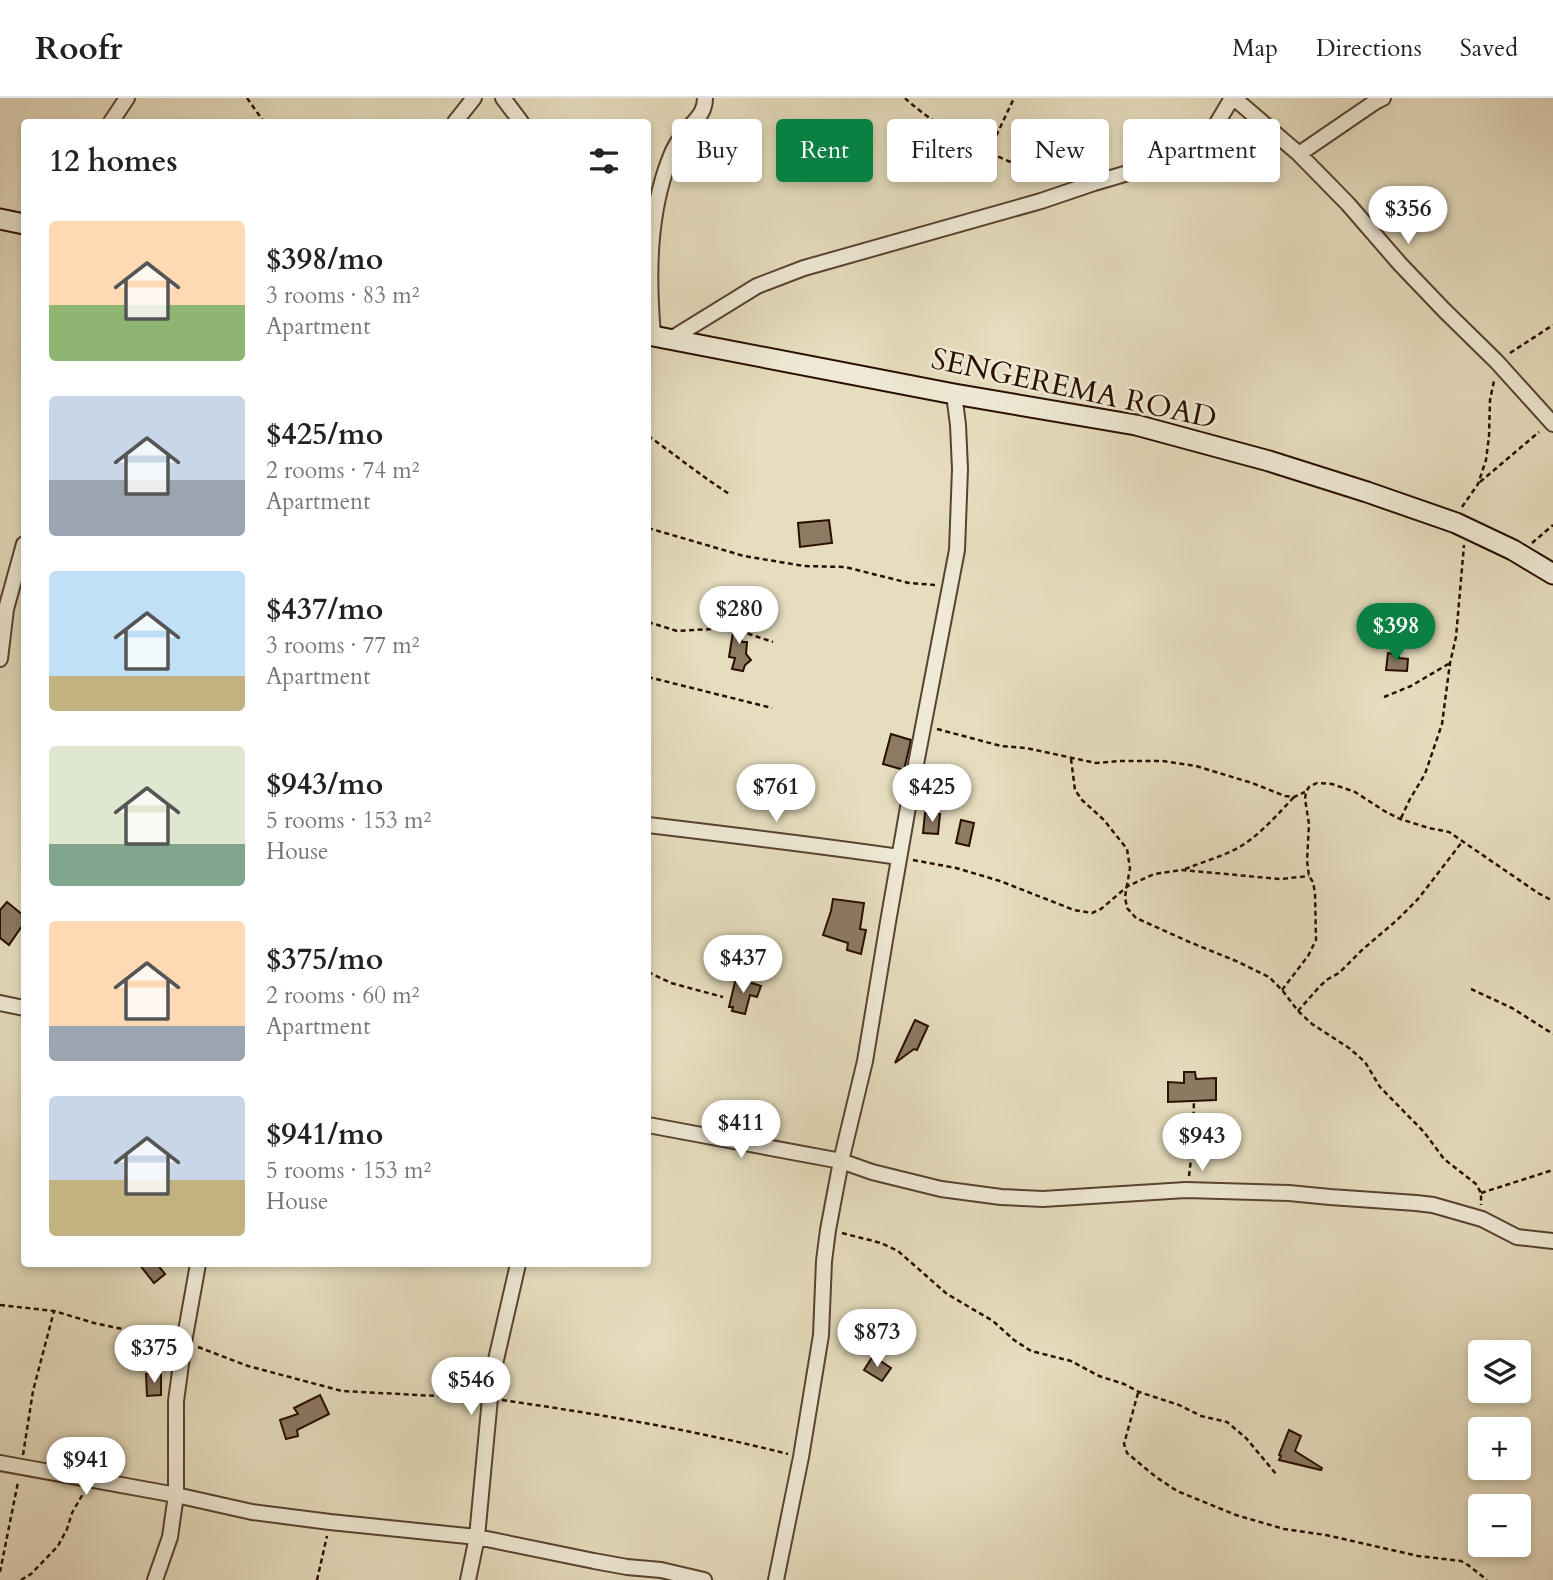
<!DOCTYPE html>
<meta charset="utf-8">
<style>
:root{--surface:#fff;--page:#f6f6f6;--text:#222;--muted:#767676;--line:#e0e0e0;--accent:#0b8043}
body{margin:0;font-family:Cardo,serif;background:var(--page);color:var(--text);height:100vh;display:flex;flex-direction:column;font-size:26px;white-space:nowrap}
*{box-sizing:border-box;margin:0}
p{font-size:23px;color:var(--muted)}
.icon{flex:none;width:38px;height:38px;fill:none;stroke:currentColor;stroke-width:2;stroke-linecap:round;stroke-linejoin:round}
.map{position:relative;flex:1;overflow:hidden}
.panel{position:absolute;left:21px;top:21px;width:630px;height:1148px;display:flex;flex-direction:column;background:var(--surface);border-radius:7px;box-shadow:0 4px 10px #0003}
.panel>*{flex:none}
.hud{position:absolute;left:672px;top:21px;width:665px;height:63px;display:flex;gap:14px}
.buttons{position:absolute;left:1468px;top:1242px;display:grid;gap:14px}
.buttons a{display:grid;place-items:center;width:63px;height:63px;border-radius:7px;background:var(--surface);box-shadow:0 4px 10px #0003;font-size:35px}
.price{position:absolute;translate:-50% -60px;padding:0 16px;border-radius:24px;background:#fff;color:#222;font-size:23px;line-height:46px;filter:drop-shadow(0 2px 4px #0008)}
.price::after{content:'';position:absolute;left:50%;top:42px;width:21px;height:16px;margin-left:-10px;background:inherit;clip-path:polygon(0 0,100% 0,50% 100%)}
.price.current{background:var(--accent);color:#fff}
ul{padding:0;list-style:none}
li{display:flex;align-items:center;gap:21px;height:175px;padding:0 28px}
li span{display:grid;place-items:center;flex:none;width:196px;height:140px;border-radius:7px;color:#555}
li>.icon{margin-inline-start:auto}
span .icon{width:84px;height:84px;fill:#fffc;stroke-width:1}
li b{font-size:30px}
h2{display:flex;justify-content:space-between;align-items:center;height:84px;padding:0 28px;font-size:30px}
.pill{padding:0 24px;border-radius:7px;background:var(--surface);box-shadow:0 4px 10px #0003;font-size:24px;line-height:63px}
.pill.current{background:var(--accent);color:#fff}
header{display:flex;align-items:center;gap:42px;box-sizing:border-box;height:98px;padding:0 35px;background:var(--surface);border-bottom:2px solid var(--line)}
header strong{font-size:33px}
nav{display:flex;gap:38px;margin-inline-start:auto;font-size:24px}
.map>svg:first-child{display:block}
.building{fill:#8c7a63;stroke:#2a0e00;stroke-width:2}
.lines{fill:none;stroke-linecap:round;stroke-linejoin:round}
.street-casing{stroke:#594230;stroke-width:18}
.secondary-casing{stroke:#2a0e00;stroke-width:23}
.path{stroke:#2a0e00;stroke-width:2.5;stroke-dasharray:5 3.5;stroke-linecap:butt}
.street{stroke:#efe9d5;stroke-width:14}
.secondary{stroke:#efe9d5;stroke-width:19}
.labels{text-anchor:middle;stroke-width:5;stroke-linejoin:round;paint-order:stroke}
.street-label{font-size:30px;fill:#2a0e00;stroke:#efe9d5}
</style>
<header>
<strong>Roofr</strong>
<nav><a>Map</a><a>Directions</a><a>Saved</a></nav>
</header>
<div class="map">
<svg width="1553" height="1482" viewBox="0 0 1553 1482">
<rect width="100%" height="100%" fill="#e6ddbe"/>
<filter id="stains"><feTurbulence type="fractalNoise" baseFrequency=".00286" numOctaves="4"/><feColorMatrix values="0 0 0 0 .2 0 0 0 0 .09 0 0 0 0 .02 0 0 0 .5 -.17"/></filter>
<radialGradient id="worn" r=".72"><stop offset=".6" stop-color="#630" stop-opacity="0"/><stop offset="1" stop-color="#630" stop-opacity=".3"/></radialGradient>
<!-- building -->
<path class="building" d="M829 422 832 445 800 449 798 425Z
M736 516 742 517V544H747L746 556 751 562 745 567 743 573 732 571 735 560 729 559Z
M1388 555 1399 557V560L1408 561 1407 573 1386 572Z
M891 636 911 642 904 672 883 666Z
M925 715 940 716 938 736 923 735Z
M961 722 974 725 969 748 956 745Z
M833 801 864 805 860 831 866 832 861 856 847 852 848 845 823 837 831 813Z
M7 804 24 818V825L9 847 0 840V812Z
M736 880 761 888 757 899 750 897 745 916 732 913 733 909H729Z
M915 922 928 928 917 952 914 951 895 965Z
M1184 974H1195L1196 981 1216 980V1002L1168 1004V984L1184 985Z
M139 1166H157L165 1176 154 1185Z
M873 1258 891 1270 882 1283 864 1272Z
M146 1276H161V1297L147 1298Z
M320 1297 329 1316 297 1332 298 1338 286 1341 280 1322 298 1316 294 1310Z
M1289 1332 1301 1338 1295 1353 1322 1370 1321 1372 1279 1362 1281 1358 1279 1357Z"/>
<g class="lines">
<!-- street casing -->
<g class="street-casing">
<path id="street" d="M503 0 521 24
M1234 0 1299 56 1348 106 1400 166 1444 212 1497 264 1553 326
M111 24 127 0
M455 24 474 0
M1299 56 1375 4 1383 0
M653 237C648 178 648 116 670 60 674 49 680 40 687 32 696 21 705 15 705 0
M671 241 757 188 804 170 1041 103 1094 85 1155 67 1186 54 1202 43 1213 32 1232 0
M0 561 6 511 24 446
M648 727C732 737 816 747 899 759
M0 905 24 910
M648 1027 841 1063 872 1074 941 1091 1001 1099 1043 1101 1186 1092 1289 1095 1330 1099 1416 1105 1433 1107 1482 1121 1517 1139 1553 1143
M0 1365 176 1397 252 1414 330 1424 477 1439 594 1463 627 1469 661 1472 704 1482
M155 1482 170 1439 176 1397V1303L184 1244 198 1166
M468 1482 477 1439 490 1300 495 1266 518 1166
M776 1482 801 1359 821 1237 824 1163 828 1132 841 1063 865 963 888 824 911 692 957 452 960 371 958 327 954 296"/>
</g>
<!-- secondary casing -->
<g class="secondary-casing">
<path id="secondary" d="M0 121 24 126
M648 237 954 296 1136 327 1269 363 1367 394 1456 425 1513 452 1553 476"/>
</g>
<!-- path -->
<path class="path" d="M247 0 264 24
M905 0C938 32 1017 73 1063 80
M989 53 1014 0
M1510 255 1553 227
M648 338C676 357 702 379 731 397
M1480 384 1539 334
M1462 409 1478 386 1486 362 1489 338 1490 302 1494 283
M648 430 744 458 804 468 845 469 909 485 935 487
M1532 445 1553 427
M648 524 677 533 731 530 773 544
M648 579 772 610
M1384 599 1411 588 1450 565
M937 631 1001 648 1026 650 1096 665 1119 663H1163L1196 668 1252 685 1285 698 1294 699 1305 694
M1071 661 1075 692 1082 702 1104 722 1127 751 1130 770 1125 799 1127 810 1136 820 1187 843 1236 863 1269 879 1282 892 1298 913 1312 926 1349 950 1365 964 1380 989 1424 1034 1444 1061 1476 1086 1481 1095V1107
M1401 720 1410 701 1425 676 1442 626 1450 565 1456 539 1464 447
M913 762 956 770 1000 783 1074 812 1092 815 1101 811 1128 788 1154 776 1182 772 1280 781 1309 778
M1185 771C1205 763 1228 757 1246 745 1264 732 1279 715 1294 699
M648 874 671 885 723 899
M1471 891 1512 910 1553 936
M1282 892 1308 858 1316 842 1315 795 1313 784 1309 778 1307 763 1309 726 1305 701 1306 694 1309 689 1317 685 1332 686 1355 694 1386 714 1400 721 1429 730 1449 734 1538 795 1553 803
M1298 913 1320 888 1328 881 1339 875 1362 852 1396 823 1418 801 1462 744
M1189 1078 1192 1052 1194 1004
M1481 1095 1553 1072
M842 1135 881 1145 898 1153 947 1196 993 1223 1014 1242 1031 1253 1071 1263 1099 1278 1124 1286 1139 1294 1179 1307 1201 1318 1227 1324 1246 1340 1276 1376
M0 1207 54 1213 94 1225 171 1241
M198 1249 248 1268 342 1293 475 1300
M1138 1295 1124 1346 1127 1355 1156 1379 1177 1393 1236 1417 1284 1431 1326 1437 1418 1458 1461 1463 1468 1467 1487 1482
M502 1302C598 1316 694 1332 788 1356
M23 1357 33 1293 54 1213
M0 1474 18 1384
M21 1482 31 1476 58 1448 67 1431 72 1415 84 1394
M317 1482 327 1438"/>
<!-- street -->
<use href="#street" class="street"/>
<!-- secondary -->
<use href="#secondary" class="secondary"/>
</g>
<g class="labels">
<!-- street labels -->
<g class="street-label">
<text transform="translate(1074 290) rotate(12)" y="10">SENGEREMA ROAD</text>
</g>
</g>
<rect width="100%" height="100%" filter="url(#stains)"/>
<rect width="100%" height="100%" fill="url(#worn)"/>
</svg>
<div class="buttons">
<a><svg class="icon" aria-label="layers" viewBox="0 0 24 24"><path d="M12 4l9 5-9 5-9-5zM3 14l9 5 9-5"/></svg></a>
<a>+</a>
<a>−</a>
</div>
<b class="price" style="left:1408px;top:148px">$356</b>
<b class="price" style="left:739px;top:548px">$280</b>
<b class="price current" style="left:1396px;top:565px">$398</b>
<b class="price" style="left:776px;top:726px">$761</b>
<b class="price" style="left:932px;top:726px">$425</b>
<b class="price" style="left:743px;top:897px">$437</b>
<b class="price" style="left:741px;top:1062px">$411</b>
<b class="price" style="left:1202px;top:1075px">$943</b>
<b class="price" style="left:877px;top:1271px">$873</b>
<b class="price" style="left:154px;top:1287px">$375</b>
<b class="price" style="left:471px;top:1319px">$546</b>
<b class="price" style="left:86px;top:1399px">$941</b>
<div class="hud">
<a class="pill">Buy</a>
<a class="pill current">Rent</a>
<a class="pill">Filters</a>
<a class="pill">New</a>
<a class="pill">Apartment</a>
</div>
<section class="panel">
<h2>12 homes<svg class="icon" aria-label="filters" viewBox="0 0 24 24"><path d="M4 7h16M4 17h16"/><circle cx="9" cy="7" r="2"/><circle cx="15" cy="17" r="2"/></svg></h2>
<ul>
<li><span style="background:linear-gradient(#ffd9b3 60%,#8fb573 0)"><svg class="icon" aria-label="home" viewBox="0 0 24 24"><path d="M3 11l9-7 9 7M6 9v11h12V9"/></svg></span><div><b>$398/mo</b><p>3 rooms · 83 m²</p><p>Apartment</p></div></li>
<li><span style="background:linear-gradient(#c9d6e8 60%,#9aa5b1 0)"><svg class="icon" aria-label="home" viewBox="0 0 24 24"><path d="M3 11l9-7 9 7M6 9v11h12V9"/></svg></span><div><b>$425/mo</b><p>2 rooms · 74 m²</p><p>Apartment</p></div></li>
<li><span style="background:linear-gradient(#bfe0f5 75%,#c2b280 0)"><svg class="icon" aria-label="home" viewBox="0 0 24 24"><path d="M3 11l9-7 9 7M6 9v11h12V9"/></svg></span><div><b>$437/mo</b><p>3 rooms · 77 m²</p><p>Apartment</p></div></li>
<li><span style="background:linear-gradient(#dfe7d0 70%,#7fa58c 0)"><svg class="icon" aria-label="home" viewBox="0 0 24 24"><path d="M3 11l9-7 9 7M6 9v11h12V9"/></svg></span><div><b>$943/mo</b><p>5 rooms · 153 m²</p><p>House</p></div></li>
<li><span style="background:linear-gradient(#ffd9b3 75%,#9aa5b1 0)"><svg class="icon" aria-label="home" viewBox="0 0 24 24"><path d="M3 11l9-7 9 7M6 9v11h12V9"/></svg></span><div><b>$375/mo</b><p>2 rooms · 60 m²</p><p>Apartment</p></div></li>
<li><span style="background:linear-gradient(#c9d6e8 60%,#c2b280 0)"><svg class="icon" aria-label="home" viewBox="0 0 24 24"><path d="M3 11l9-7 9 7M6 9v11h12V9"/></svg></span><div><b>$941/mo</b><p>5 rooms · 153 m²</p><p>House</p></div></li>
</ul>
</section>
</div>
